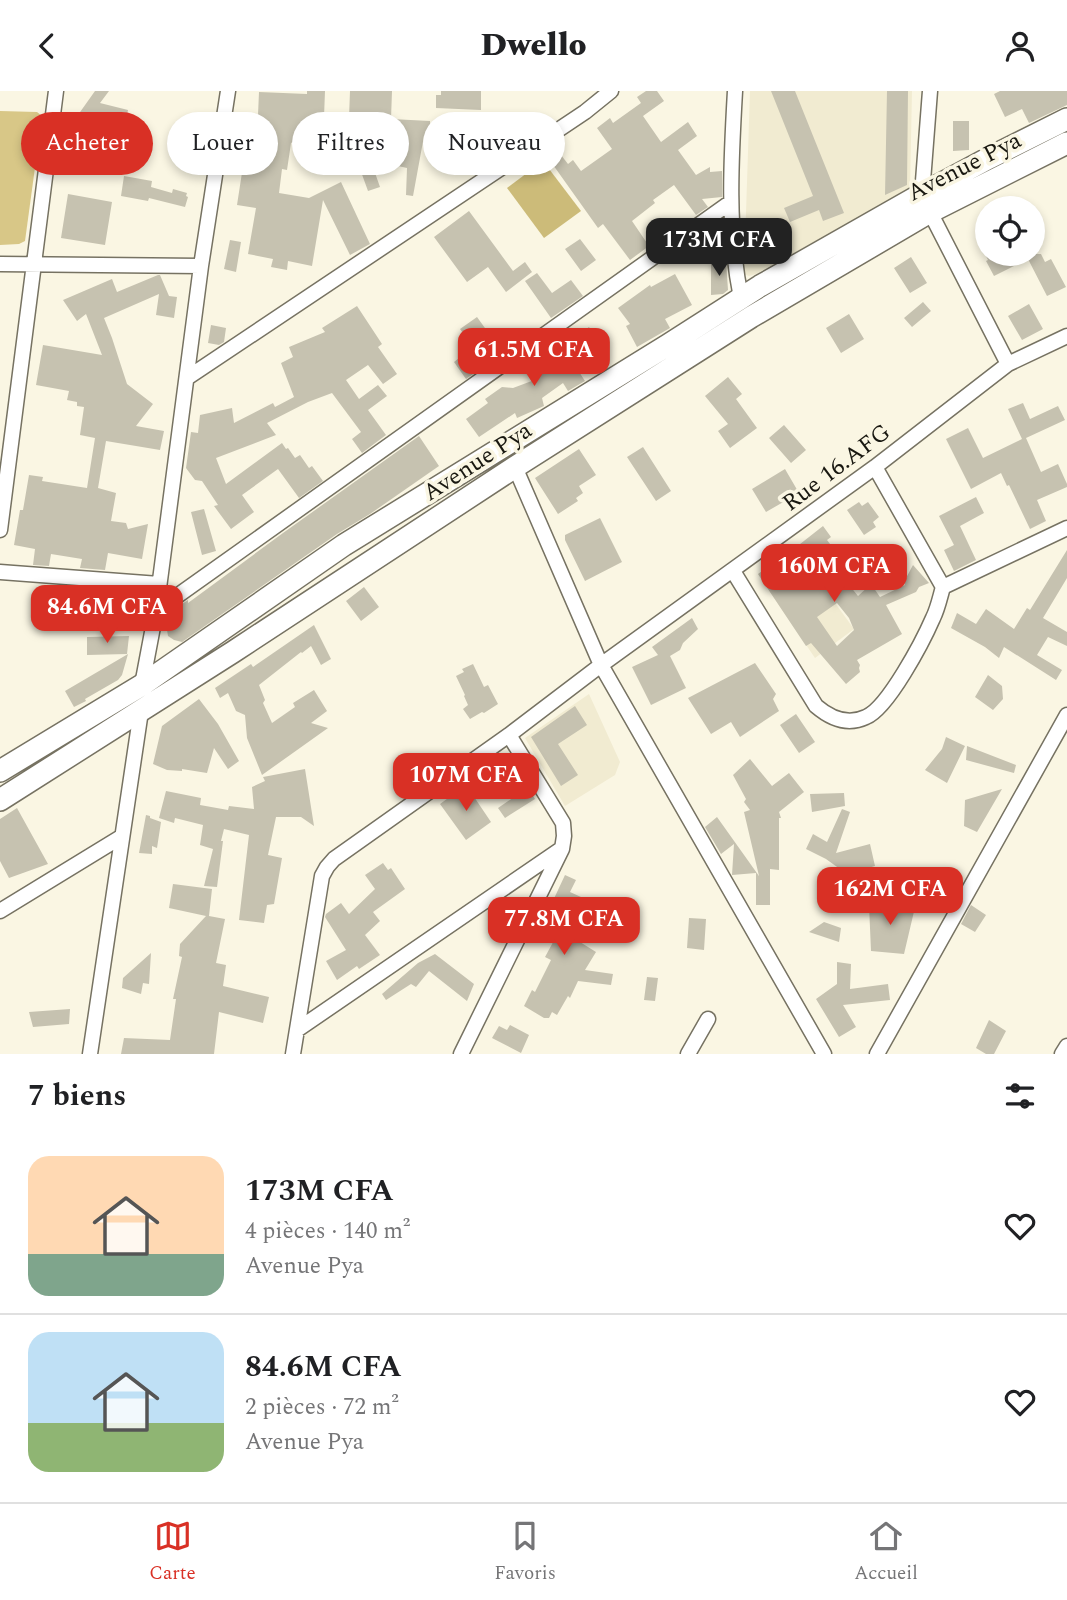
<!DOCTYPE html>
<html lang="fr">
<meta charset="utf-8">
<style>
:root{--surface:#fff;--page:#f6f6f6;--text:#202124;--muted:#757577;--line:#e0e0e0;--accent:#d93025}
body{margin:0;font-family:Spectral,serif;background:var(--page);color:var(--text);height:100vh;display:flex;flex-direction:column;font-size:26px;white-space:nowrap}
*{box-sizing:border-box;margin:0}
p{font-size:23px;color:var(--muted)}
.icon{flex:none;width:38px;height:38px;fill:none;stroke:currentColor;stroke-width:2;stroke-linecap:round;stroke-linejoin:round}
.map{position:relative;height:963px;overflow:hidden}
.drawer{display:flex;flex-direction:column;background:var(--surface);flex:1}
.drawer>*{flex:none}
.banner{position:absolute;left:21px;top:21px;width:700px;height:63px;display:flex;gap:14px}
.fabs{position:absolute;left:975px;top:105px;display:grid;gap:14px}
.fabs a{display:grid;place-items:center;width:70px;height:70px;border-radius:50%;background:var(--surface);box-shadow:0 4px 10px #0003;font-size:35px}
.price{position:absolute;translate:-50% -60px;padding:0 16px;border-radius:14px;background:var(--accent);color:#fff;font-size:23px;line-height:46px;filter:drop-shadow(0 2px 4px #0008)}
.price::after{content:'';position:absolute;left:50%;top:42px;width:21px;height:16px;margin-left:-10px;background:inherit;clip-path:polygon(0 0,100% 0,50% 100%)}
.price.active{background:#222;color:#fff}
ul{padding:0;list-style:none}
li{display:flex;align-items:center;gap:21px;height:175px;padding:0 28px}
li+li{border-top:2px solid var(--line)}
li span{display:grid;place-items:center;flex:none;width:196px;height:140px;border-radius:21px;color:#555}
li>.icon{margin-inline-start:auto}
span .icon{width:84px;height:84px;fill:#fffc;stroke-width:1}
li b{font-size:30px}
h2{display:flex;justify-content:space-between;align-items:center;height:84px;padding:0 28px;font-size:30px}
.chip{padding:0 24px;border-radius:32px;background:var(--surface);box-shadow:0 4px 10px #0003;font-size:24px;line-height:63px}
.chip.active{background:var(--accent);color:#fff}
header{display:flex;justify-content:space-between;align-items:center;height:91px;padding:0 28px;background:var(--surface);font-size:32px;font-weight:800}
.dock{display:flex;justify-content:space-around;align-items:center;height:98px;border-top:2px solid var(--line);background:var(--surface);font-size:19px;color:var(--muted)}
.dock a{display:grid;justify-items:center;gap:4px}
.dock .active{color:var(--accent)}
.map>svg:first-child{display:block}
.built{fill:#f1ebd1}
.green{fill:#d8c787}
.forest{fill:#ccbb79}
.building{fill:#c6c2b0;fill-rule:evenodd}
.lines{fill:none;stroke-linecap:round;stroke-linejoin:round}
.minor-casing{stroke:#767262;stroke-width:17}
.secondary-casing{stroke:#767262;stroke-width:24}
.minor{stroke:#fff;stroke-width:14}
.secondary{stroke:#fff;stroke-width:21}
.labels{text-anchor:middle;stroke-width:7;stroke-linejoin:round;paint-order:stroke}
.street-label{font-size:24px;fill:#181710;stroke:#faf6e3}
</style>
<header><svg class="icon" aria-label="back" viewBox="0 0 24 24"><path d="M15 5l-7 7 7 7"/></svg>Dwello<svg class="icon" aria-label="person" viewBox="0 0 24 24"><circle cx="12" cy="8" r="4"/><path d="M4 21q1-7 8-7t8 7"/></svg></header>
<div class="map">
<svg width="1067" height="963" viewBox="0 0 1067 963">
<rect width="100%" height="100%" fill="#faf6e3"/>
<!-- built -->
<path class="built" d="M750 0H912L910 98 756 183 749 185 744 183Z
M795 457 854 538 815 567 758 483Z
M589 603 620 671 615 684 565 715 525 647Z"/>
<!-- green -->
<path class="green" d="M0 20 37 21 42 25 25 150 19 153 0 154Z"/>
<!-- forest -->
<path class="forest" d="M543 70 581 120 544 147 507 97Z"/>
<!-- building -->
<path class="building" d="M95 0H109L100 12 128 19 119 59H121L119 77 93 74 95 60 70 57 73 31Z
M307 0H325L324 26 349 27 350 0H392L391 28 430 30V45H424L413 105 406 104 407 77 389 73 374 79 380 96 368 100 347 42 311 41 291 52 287 79 282 78 279 102 309 107 341 91 370 153 350 164 323 109 312 175 288 170 287 179 271 176 273 168 248 163 256 117 237 114 251 23 258 24 259 1 307 3Z
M441 0H481V19L436 17V4H441Z
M646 0H657L664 10 643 25 661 51 688 31 697 45 678 59 696 84 710 76V81L722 80V106L702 108 708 116 696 124 674 94 653 109 655 112 632 130 649 155 630 169 603 133 598 137 551 71 561 64 568 73 573 69 581 80 612 58 597 37 610 27 613 32 641 12 637 6Z
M771 0H795L844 122 823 130 819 119 790 131 784 117 813 105Z
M887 0H908L907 94 885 104Z
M1000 0H1067V14L1029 32 1022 18 1005 26 994 3Z
M953 30H969V59L953 60Z
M124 85 152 90 151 96 172 102 173 98 187 102 186 105 188 106 185 116 149 107 148 110 121 105Z
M68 103 112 111 105 154 61 147Z
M469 120 513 180 525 171 532 181 506 201 488 176 467 191 434 146Z
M580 148 596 169 581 180 565 158Z
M230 149 241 151 236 181 224 178Z
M985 163H1041L1045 171 1051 168 1066 196 1047 205 1028 168 994 185 986 170 988 169Z
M911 166 927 192 910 202 894 177Z
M711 170H726L728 199 723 203 711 204Z
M537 182 552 202 571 189 583 205 551 227 525 190Z
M675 183 692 214 665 228 670 237 637 256 626 235 630 233 618 217 650 194 651 196Z
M158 184H160L169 205 177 206 174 227 156 224 159 203 104 227 112 247 127 293 153 313 136 335 164 340 160 359 106 350 98 397 116 402 111 430 126 432 128 438 148 433 142 468 108 462 105 479 80 477 82 468 51 463 49 475 33 474 35 458 14 454 20 419H23L29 384 43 386 42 390 87 397 95 347 80 344 84 316 77 315V311L67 309 69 300 36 294 43 254 102 264 86 223 77 230 63 209 112 188 117 201Z
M923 211 931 220 912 236 904 227Z
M1029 213 1043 238 1022 249 1008 225Z
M357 215 382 253 378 256 397 283 383 293 368 274 346 289 359 308 378 294 387 305 368 319 386 344 362 362 352 348 361 341 332 302 308 311 267 332 276 344 216 367 226 393 282 352 286 358 288 357 295 367 300 364 309 377 312 375 323 390 299 407 278 378 242 404 254 421 231 438 214 415 218 414 202 390 195 389 186 377 191 341 198 342 200 324 232 317 234 332 273 312 275 316 294 306 281 272 293 266 289 256 325 241 322 237Z
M849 223 864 248 841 262 826 237Z
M477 226 490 244 494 241 507 259 466 288 454 271 473 256 460 238Z
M211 234 226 237 224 251 219 254 208 252Z
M589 236 599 251 572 270 585 290 568 300 563 292 542 307 544 315 517 327 515 322 479 346 466 328 488 312 485 308 502 296 513 297 537 288 533 283 572 256 568 251Z
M728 286 742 303 736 308 757 337 730 357 718 340 728 333 705 305Z
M1023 312 1030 328 1058 315 1065 329 1026 347 1041 381 1058 373 1067 393V396L1037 409 1046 430 1030 438 1009 394 1007 395 1001 382 971 398 946 348 968 337 983 367 1022 348 1008 318Z
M784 334 806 359 791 372 769 347Z
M419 345 439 375 370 423 337 443 182 551 174 549 168 545 167 539 169 522 188 509V512L283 442Z
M643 356 671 400 656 410 627 366Z
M579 358 596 384 579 395 583 402 576 407 578 410 558 423 535 387Z
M785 378 799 402 766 421 752 398Z
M976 406 984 422 960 435 976 469 954 480 944 459 954 454 939 425Z
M859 411 862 415 868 411 879 426 873 431 876 436 864 444 847 419Z
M204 418 216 460 202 464 191 421Z
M600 427 622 471 585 490 565 449V444Z
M823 435 831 446 827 449 846 474 837 479 858 505 871 493 880 506 905 494V489L913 474 929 492 919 496 916 501 886 514 902 543 857 569 860 574 859 577 860 581 846 593 811 552 806 555 758 483 795 457ZM837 512 849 527 854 539 837 555 817 526Z
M1067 459V487L1043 527 1067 541V555L1048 546 1037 564 1062 579 1056 589 1004 556 999 567 985 556 951 537 957 522 976 533 986 518 1014 538 1027 517 1030 519Z
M364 496 379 516 361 530 346 510Z
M692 527 698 538 683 552 680 559 670 565 686 597 651 614 632 576 658 564 652 556Z
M314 534 331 568 321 574 311 555 302 562 301 561 259 594 265 609 263 612 272 632 295 616 293 612 314 599 327 620 311 632 328 637 262 684 247 647 245 624 236 620 228 602 220 607 215 597 251 573 253 576Z
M129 545 127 563 87 564V546Z
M128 563 122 584 118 589 85 608 86 610 74 616 65 600Z
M755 572 776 603 773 608 779 620 740 646 731 631 711 643 688 607Z
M473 573 484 596 488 594 498 613 484 622 482 621 470 628 463 618 468 614 464 605 465 604 456 585 464 581 462 578Z
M988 584 1002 595 1003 608 993 619 975 606Z
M199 608 218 633 239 670 228 678 214 657 207 682 182 678V680L167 679 153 673 162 635Z
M575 615 587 634 558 653 578 684 561 695 531 646Z
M796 623 815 651 799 662 780 634Z
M946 646 965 655 947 692 925 679 942 658Z
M967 655 1016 674 1014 682 966 669Z
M750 668 772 695 789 682 804 701 779 721 781 727H779V779L770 778V814H756V782L732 784 734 753 721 763 705 736 717 726 759 785 744 721 750 719 744 711 746 708 733 684Z
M305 678 314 735 301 726H276L268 764 282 767 274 813 267 814 264 832 239 829 249 744 224 738 221 750H223L217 796 204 795 213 758 200 754 203 734 175 727 174 732 159 727 166 700 201 707 200 714 228 719 229 715 254 718 252 696 265 690 263 686Z
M524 691 535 708 505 727 498 717 517 704 514 698Z
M466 694 491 731 466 749 440 713Z
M1002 698 977 741 964 735 965 709Z
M844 702 845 715 812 721 810 703Z
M17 717 48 773 9 787 0 770V728Z
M842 718 850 721 836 762 870 753 875 775 854 781 851 786 826 768 806 758 813 743 827 751Z
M146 724 150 725V727L161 731 157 757 152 755V763L139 762Z
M383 772 388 779 391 777 405 798 373 821 380 830 365 844 380 864 359 878 357 875 337 889 326 870 346 859 325 826 326 823 341 812 349 823 375 798 365 784Z
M565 784 576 789 570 801 581 806 567 835 584 845 580 851 596 861 585 879 613 883 611 894 578 890 570 907 568 905 557 924 552 921 549 927H544L524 915 532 899 535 901 551 869 545 866 558 842 540 832 551 814Z
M173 793 212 798 209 825 225 828 216 872 226 874 223 895 269 906 263 932 219 921 214 963H121L124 947 170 949 176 908H173L182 866 179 865 180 853 206 825 169 817Z
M916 812 904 863 871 860 869 814Z
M971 814 986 824 975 841 961 833Z
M689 827 706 828 704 859 687 857Z
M824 831 841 837 839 851 809 841Z
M151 862 149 893 143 892 141 903 122 897 123 887Z
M435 863 474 893 467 910 429 880 416 896 411 893 386 909 382 903 418 872Z
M837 871 851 873 850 898 888 893 890 909 843 914 856 936 839 946 816 908 837 893Z
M647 886 658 887 655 910 644 909Z
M70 918 69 933 33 936 29 921Z
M989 929 1006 940 994 963H986L976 957Z
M510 934 529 944 521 962 492 947 499 935 507 939Z"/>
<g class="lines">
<!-- minor casing -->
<g class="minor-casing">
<path id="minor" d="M735 0C731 69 727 138 741 207
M922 103 930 0
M930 121 1008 273
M0 173 201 175
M187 287 585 21 611 0
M515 376 601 574 824 963
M0 439 56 0
M733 480 816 615C830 627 847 635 866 626 888 617 923 550 933 527 938 517 940 506 943 496L875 376
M0 481 159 493
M943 496 1067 437
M156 520 731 111
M142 594 156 520 201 175 228 0
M0 820 121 746
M297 939 561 758
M90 963 141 620
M293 963 322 785 327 776 334 768 509 644 601 574 875 376 1008 273 1067 245
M461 963 562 758 564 745 563 732 509 644
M688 963 708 928
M877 963 1067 624
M1062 963 1067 955"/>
</g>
<!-- secondary casing -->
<g class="secondary-casing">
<path id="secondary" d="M0 680 142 594 344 454 668 254 760 195 922 103 989 67 1067 28
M0 709 233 561 515 376 751 226 930 121 1067 52"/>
</g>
<!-- minor -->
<use href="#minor" class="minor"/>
<!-- secondary -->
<use href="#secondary" class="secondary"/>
</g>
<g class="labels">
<!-- street labels -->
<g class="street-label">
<text transform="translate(964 75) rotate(-27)" y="8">Avenue Pya</text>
<text transform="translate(477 370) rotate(-33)" y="8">Avenue Pya</text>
<text transform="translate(836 376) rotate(-37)" y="8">Rue 16.AFG</text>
</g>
</g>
</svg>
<div class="fabs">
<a><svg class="icon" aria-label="locate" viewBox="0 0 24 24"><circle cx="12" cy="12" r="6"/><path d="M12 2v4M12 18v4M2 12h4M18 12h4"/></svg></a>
</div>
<b class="price active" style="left:719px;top:187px">173M CFA</b>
<b class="price" style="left:534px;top:297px">61.5M CFA</b>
<b class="price" style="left:834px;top:513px">160M CFA</b>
<b class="price" style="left:107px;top:554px">84.6M CFA</b>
<b class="price" style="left:466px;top:722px">107M CFA</b>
<b class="price" style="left:890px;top:836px">162M CFA</b>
<b class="price" style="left:564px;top:866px">77.8M CFA</b>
<div class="banner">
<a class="chip active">Acheter</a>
<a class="chip">Louer</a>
<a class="chip">Filtres</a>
<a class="chip">Nouveau</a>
</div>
</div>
<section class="drawer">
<h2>7 biens<svg class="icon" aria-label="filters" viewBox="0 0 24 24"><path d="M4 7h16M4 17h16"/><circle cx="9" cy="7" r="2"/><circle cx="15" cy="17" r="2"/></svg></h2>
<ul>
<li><span style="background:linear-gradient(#ffd9b3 70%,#7fa58c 0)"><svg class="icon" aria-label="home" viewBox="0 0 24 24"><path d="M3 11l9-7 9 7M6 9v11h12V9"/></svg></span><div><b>173M CFA</b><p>4 pièces · 140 m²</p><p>Avenue Pya</p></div><svg class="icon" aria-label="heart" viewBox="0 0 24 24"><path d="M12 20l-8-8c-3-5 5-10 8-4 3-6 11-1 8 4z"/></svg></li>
<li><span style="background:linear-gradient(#bfe0f5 65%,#8fb573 0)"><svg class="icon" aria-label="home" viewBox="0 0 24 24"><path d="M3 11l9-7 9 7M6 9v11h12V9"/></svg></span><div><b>84.6M CFA</b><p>2 pièces · 72 m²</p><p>Avenue Pya</p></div><svg class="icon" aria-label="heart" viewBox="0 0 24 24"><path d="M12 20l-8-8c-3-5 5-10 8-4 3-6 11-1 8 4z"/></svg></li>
</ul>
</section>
<nav class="dock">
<a class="active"><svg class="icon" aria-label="map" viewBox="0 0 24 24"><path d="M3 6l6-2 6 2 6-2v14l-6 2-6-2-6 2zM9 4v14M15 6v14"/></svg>Carte</a>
<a><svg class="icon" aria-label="saved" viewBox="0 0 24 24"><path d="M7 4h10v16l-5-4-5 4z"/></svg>Favoris</a>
<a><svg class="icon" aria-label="home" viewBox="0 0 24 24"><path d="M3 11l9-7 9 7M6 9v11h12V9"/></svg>Accueil</a>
</nav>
